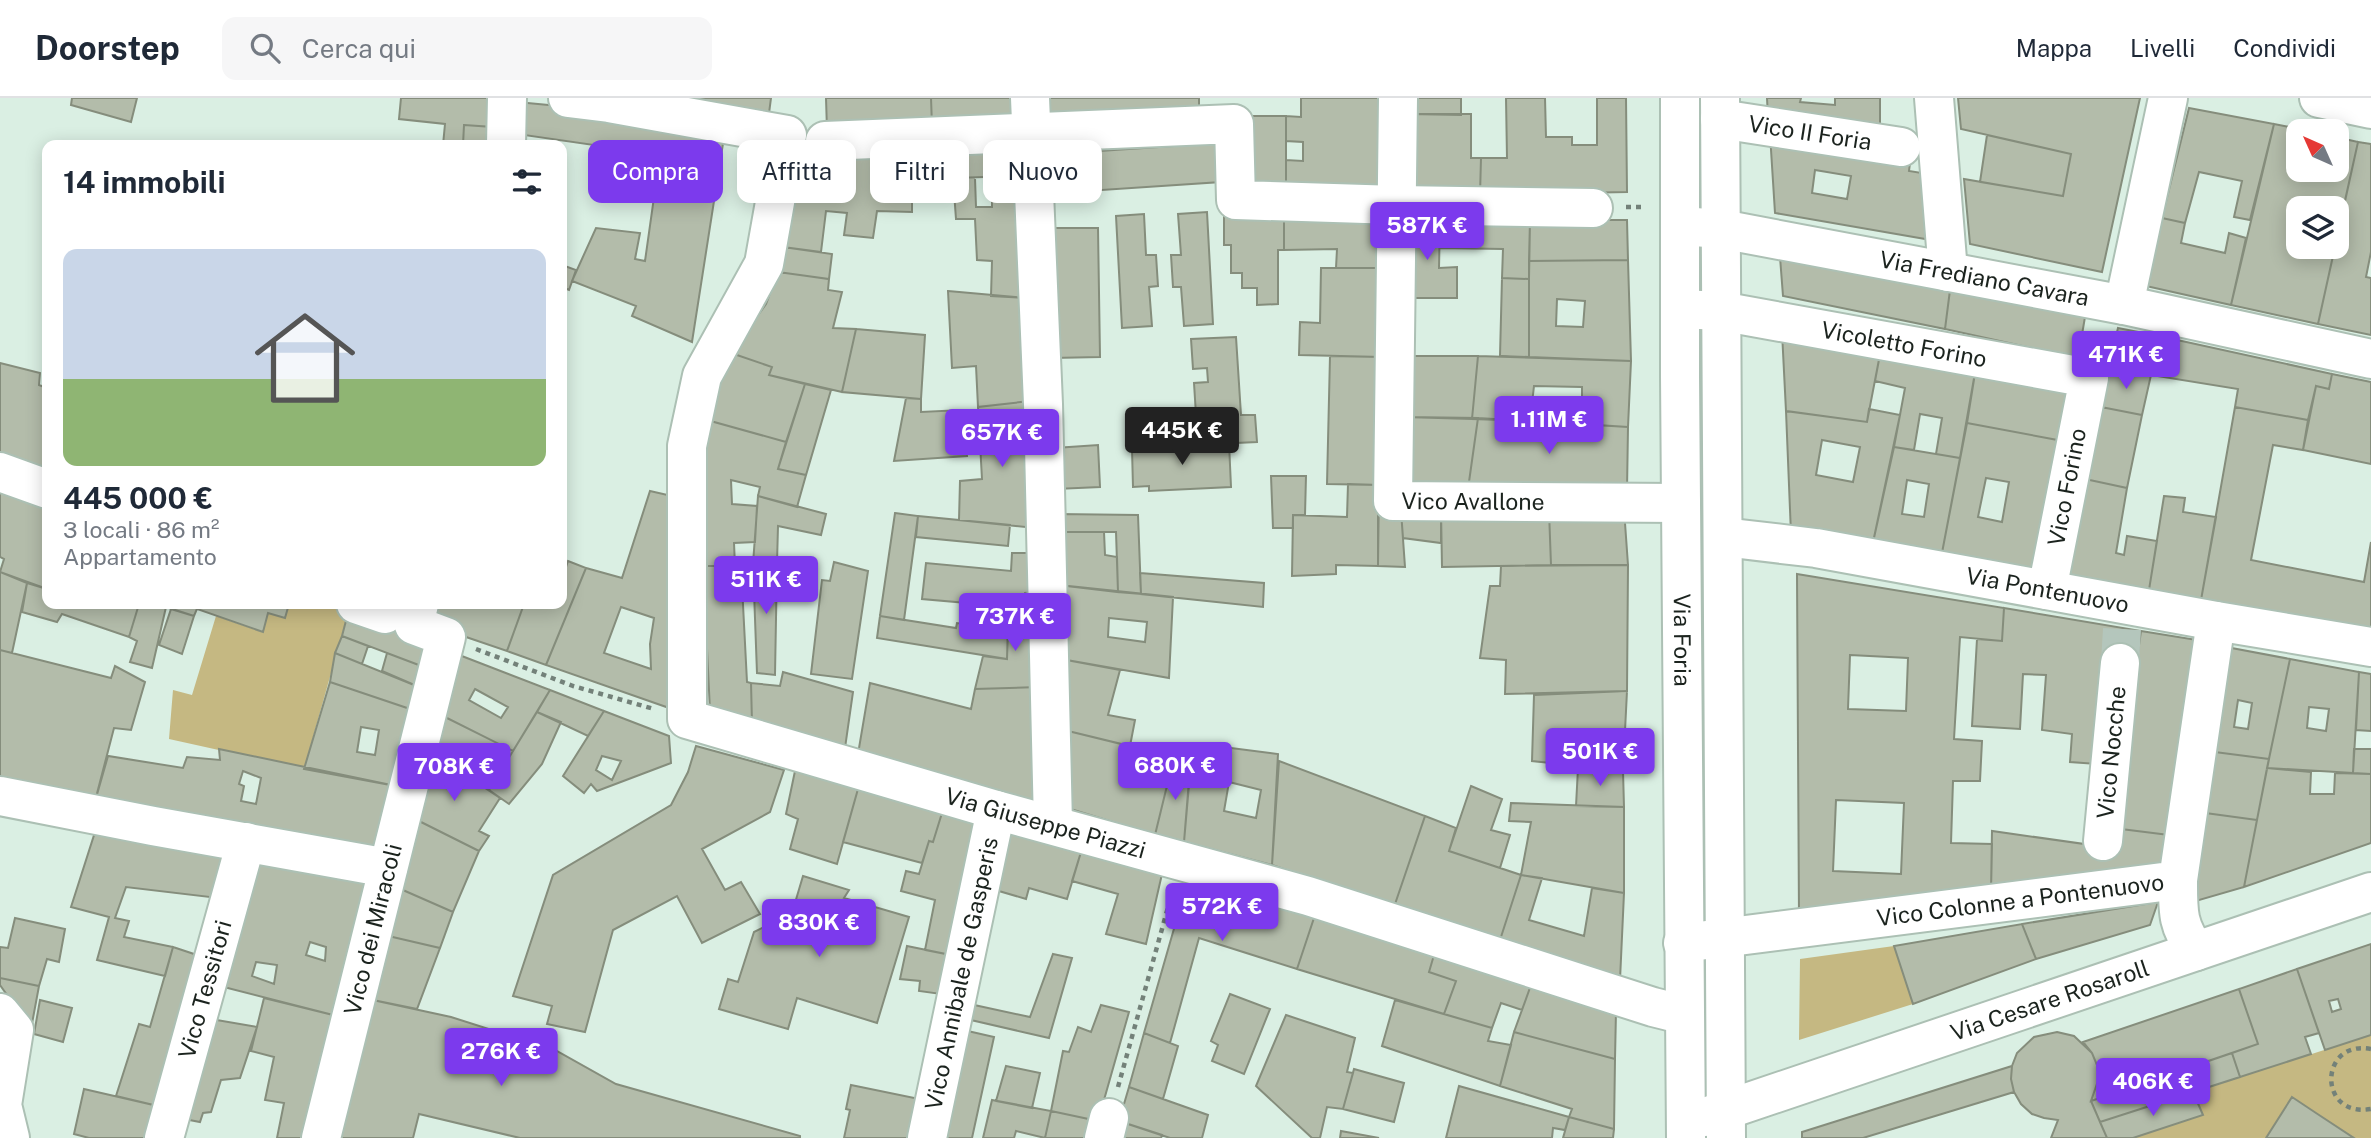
<!DOCTYPE html>
<html lang="it">
<meta charset="utf-8">
<style>
:root{--surface:#fff;--page:#f6f6f7;--text:#1f2937;--muted:#747a83;--line:#e0e1e3;--accent:#7c3aed}
body{margin:0;font-family:"Public Sans",sans-serif;background:var(--page);color:var(--text);height:100vh;display:flex;flex-direction:column;font-size:26px;white-space:nowrap}
*{box-sizing:border-box;margin:0}
p{font-size:23px;color:var(--muted)}
.icon{flex:none;width:38px;height:38px;fill:none;stroke:currentColor;stroke-width:2;stroke-linecap:round;stroke-linejoin:round}
.map{position:relative;flex:1;overflow:hidden}
.drawer{position:absolute;left:42px;top:42px;width:525px;height:469px;display:flex;flex-direction:column;background:var(--surface);border-radius:14px;box-shadow:0 4px 18px #0003}
.drawer>*{flex:none}
.hud{position:absolute;left:588px;top:42px;width:665px;height:63px;display:flex;gap:14px}
.needle{width:46px;rotate:315deg}
.fabs{position:absolute;left:2286px;top:21px;display:grid;gap:14px}
.fabs a{display:grid;place-items:center;width:63px;height:63px;border-radius:14px;background:var(--surface);box-shadow:0 4px 18px #0003;font-size:35px}
.price{position:absolute;translate:-50% -60px;padding:0 16px;border-radius:7px;background:var(--accent);color:#fff;font-size:23px;line-height:46px;filter:drop-shadow(0 2px 4px #0008)}
.price::after{content:'';position:absolute;left:50%;top:42px;width:21px;height:16px;margin-left:-10px;background:inherit;clip-path:polygon(0 0,100% 0,50% 100%)}
.price.current{background:#222;color:#fff}
ul{padding:0;list-style:none}
li{display:grid;align-content:center;gap:14px;height:371px;padding:0 21px}
li+li{border-top:2px solid var(--line)}
li span{display:grid;place-items:center;height:217px;border-radius:14px;color:#555}
li>.icon{margin-inline-start:auto}
span .icon{width:126px;height:126px;fill:#fffc;stroke-width:1}
li b{font-size:30px}
h2{display:flex;justify-content:space-between;align-items:center;height:84px;padding:0 21px;font-size:30px}
.pill{padding:0 24px;border-radius:14px;background:var(--surface);box-shadow:0 4px 18px #0003;font-size:24px;line-height:63px}
.pill.current{background:var(--accent);color:#fff}
header{display:flex;align-items:center;gap:42px;box-sizing:border-box;height:98px;padding:0 35px;background:var(--surface);border-bottom:2px solid var(--line)}
header strong{font-size:33px}
nav{display:flex;gap:38px;margin-inline-start:auto;font-size:24px}
.search{width:490px;height:63px;background:var(--page);display:flex;align-items:center;gap:18px;box-sizing:border-box;padding:0 24px;border-radius:14px;color:var(--muted);font-size:26px}
.map>svg:first-child{display:block}
.green{fill:#c5b882}
.building{fill:#b3bcaa;stroke:#858d7c;stroke-width:2;fill-rule:evenodd}
.lines{fill:none;stroke-linecap:round;stroke-linejoin:round}
.minor-tunnel{stroke:#b4c6bc;stroke-width:38;stroke-dasharray:38 19;stroke-linecap:butt}
.minor-casing{stroke:#acc0b4;stroke-width:42}
.major-casing{stroke:#acc0b4;stroke-width:42}
.path{stroke:#738179;stroke-width:4.5;stroke-dasharray:5 5;stroke-linecap:butt}
.minor{stroke:#fff;stroke-width:38}
.major{stroke:#fff;stroke-width:38}
.labels{text-anchor:middle;stroke-width:5;stroke-linejoin:round;paint-order:stroke}
.street-label{font-size:23px;fill:#1b231e;stroke:#fff}
</style>
<header>
<strong>Doorstep</strong>
<div class="search"><svg class="icon" aria-label="search" viewBox="0 0 24 24"><circle cx="10" cy="10" r="6"/><path d="M15 15l6 6"/></svg>Cerca qui</div>
<nav><a>Mappa</a><a>Livelli</a><a>Condividi</a></nav>
</header>
<div class="map">
<svg width="2371" height="1040" viewBox="0 0 2371 1040">
<rect width="100%" height="100%" fill="#daefe3"/>
<!-- green -->
<path class="green" d="M289 506H327L348 515 304 671 169 641 173 592 192 597 216 518 262 534 268 515 285 520Z
M1894 848 1913 906 1799 942 1800 861Z
M2371 937V1040H2133L2203 1017 2193 994Z"/>
<!-- building -->
<path class="building" d="M72 0H137L131 24 71 7Z
M401 0H493V29L464 27 463 47H443L445 26 399 21Z
M651 0H771L768 23Z
M826 0H931L932 28 827 32Z
M931 0H1015L1016 26 932 28Z
M1040 0H1199V16L1041 23Z
M1301 0H1385V96L1286 92V62L1303 63V44L1286 43V18L1301 19Z
M1410 0H1461V17L1410 16Z
M1506 0H1545L1546 39H1572V47H1597V0H1626L1627 94 1480 97 1481 60H1507Z
M1767 0H1801L1800 4 1835 7V0H1880V39L1768 20Z
M1958 0H2140L2102 174 1970 146 1964 81 2063 98 2071 56 1961 31Z
M517 4 559 8 724 39 692 244 632 218 636 208 572 183 596 130 640 135 635 161 645 163 657 78 650 77 636 85 602 77 608 49 517 36Z
M2189 10 2274 26 2250 122 2234 119 2242 83 2199 74 2185 125 2162 120Z
M1410 16H1471V60H1481L1480 97H1409Z
M1246 18H1286V92H1245Z
M2274 26 2310 33H2298V72H2336V39L2358 44 2336 143V110H2298V149H2335L2318 226 2231 207Z
M464 27 493 29V47H463Z
M1770 36 1911 57 1909 73 1928 76 1931 142 1775 115ZM1815 72 1851 78 1847 101 1812 95Z
M1987 37 2071 56 2063 98 1980 84Z
M2358 44 2371 46V154L2366 179 2371 180V237L2318 226Z
M1219 45 1221 84 1087 93 1084 54Z
M1020 48 1021 78 953 80V50Z
M912 52V114L877 113 873 140 844 137 847 115 826 113 821 154 783 149 800 54Z
M1021 78 1025 200 991 198 992 163 977 162 975 121H956L953 80H975L976 109H992V79Z
M1207 114 1213 226 1184 228 1181 189H1173L1171 157H1181L1178 116Z
M1144 116 1146 157H1156L1158 188 1149 189 1152 228 1122 230 1116 118Z
M1224 118 1284 119V152H1278V206L1257 207V190H1242V175H1231V147H1224Z
M1284 119H1383V170H1336L1337 151 1284 152Z
M1407 119 1440 121 1439 170 1457 169V200H1407Z
M2162 120 2185 125 2181 145 2225 155 2229 135 2246 140 2231 207 2146 188Z
M1440 121 1530 122 1529 181 1502 180 1503 151 1440 150Z
M1530 122H1627L1628 162 1529 163Z
M1049 130H1098L1100 259 1052 260Z
M783 149 832 156 829 181 778 174Z
M1780 159 1950 192 1945 231 1783 198Z
M1628 162 1631 263 1529 259V163ZM1557 201 1585 203 1583 229 1556 228Z
M562 167 576 172 569 192 562 189Z
M1321 170H1383L1382 259 1299 257 1300 224 1320 225Z
M778 174 829 181 828 192 842 194 833 230 856 231 842 294 769 277 772 269 731 255 766 206Z
M1502 180 1529 181V259L1500 258Z
M1950 192 2085 219 2078 260 1945 231Z
M948 193 1025 200 1030 303 978 309 976 268 952 270Z
M2118 230 2159 238 2151 277 2109 268Z
M856 231 925 237 921 301 842 294Z
M1782 234 1881 251 1867 324 1786 313Z
M2159 238 2332 276 2329 291 2316 288 2308 322 2235 309 2238 291 2151 277Z
M1236 239 1241 317H1255L1257 344 1214 346 1212 316 1196 317 1194 285 1208 284 1207 270 1193 271 1191 241Z
M1881 251 1976 269 1960 360 1936 356 1942 320 1920 316 1914 352 1894 349 1905 290 1875 283Z
M731 255 772 269 769 277 805 286 786 344 707 322Z
M1330 258 1382 259 1379 387 1327 386Z
M1407 258H1478L1472 321 1405 319Z
M1478 258 1631 263 1628 329 1582 326V289L1534 288 1530 323 1472 321Z
M0 265 40 275 39 287 47 290V382L0 364Z
M2109 268 2151 277 2142 317 2101 309Z
M1976 269 2073 288 2063 343 1967 325Z
M2332 276 2371 284V366L2303 352 2316 288 2329 291Z
M805 286 831 292 806 377 778 371Z
M906 300 921 301V314L962 312 967 358 894 363Z
M1030 303 1035 430 959 422 960 383 982 381 978 309Z
M2101 309 2142 317 2127 390 2085 381Z
M2235 309 2308 322 2303 352 2273 347 2251 462 2364 484 2371 444V532L2201 502Z
M1869 311 1900 317 1872 449 1791 436 1786 313 1867 324ZM1822 342 1860 349 1853 384 1816 377Z
M1405 319 1478 320 1468 391H1401Z
M1478 320 1628 329 1627 392 1468 391Z
M707 322 786 344 778 371 806 377 797 409 758 398 760 389 731 382 732 406 757 408 755 444 734 445 735 468H703Z
M1967 325 2063 343 2038 477 1941 460ZM1986 380 2009 384 2002 424 1978 419Z
M1229 345 1231 389 1149 393V388L1133 389 1132 351Z
M1098 347 1100 389 1056 391 1055 350Z
M1894 349 1960 360 1941 460 1872 449ZM1907 382 1929 386 1924 419 1902 416Z
M1271 378H1306L1305 417H1293V430H1273Z
M2085 381 2127 390 2116 455 2124 457 2127 438 2157 443 2149 492 2067 481Z
M0 386 47 403V491L0 474 4 461 0 459Z
M1348 386 1379 387 1378 468 1336 467V476L1292 478 1293 417 1347 419Z
M650 393 672 398V611L546 567 586 470 622 480ZM621 509 654 520 650 546 651 571 604 555Z
M758 398 826 416 821 437 778 428 777 465 753 466Z
M2164 398 2185 400 2183 414 2216 419 2201 502 2149 492Z
M1624 411 1628 467H1551L1549 413Z
M1378 413H1401L1405 469 1378 468Z
M1401 413H1441V445L1403 440Z
M1441 413H1549L1551 467 1442 469Z
M895 415 918 418 904 522 880 518Z
M1057 416 1138 417 1141 496 1118 494 1116 434H1057Z
M918 418 1010 427 1008 448 916 439Z
M1057 434H1104L1105 457 1117 459 1118 494 1059 487Z
M1012 455H1036V494L1025 495 1024 510 922 501 926 465 1011 473Z
M568 463 586 470 546 567 507 553 524 506H562V481Z
M834 464 868 473 852 581 811 576 822 482 830 483Z
M777 465 775 577 757 575 753 466Z
M1628 467 1627 593 1505 596 1506 562 1480 560 1490 488H1500L1501 468Z
M703 468H741L747 584 751 585 752 625 710 613Z
M0 474 27 485 12 555 0 552Z
M1140 475 1264 485 1263 509 1141 496Z
M1797 476 2004 510 2002 543 1960 539 1954 641 1982 643 1980 683H1953L1951 745 1992 746 1991 794 1799 819ZM1850 557 1908 560 1906 613 1848 611ZM1836 702 1904 705 1901 776 1833 773Z
M27 485 47 491V506H139L129 539 62 516 57 524 22 514Z
M1059 487 1173 499 1169 580 1061 561ZM1109 520 1147 524 1145 544 1108 539Z
M1036 494 1039 589 975 591 983 558 1007 561 1008 524 1014 510H1024L1025 495Z
M139 506 166 509 152 570 130 564 137 543 129 539Z
M167 506H199L194 518 166 509Z
M199 506H289L285 520 268 515 263 534 197 511Z
M429 506H524L507 553 425 525Z
M2004 510 2141 533 2136 567 2097 666 2070 664 2072 636 2042 632 2046 577 2023 576 2020 631 1972 628 1977 541 2002 543Z
M171 511 194 518 182 556 159 547Z
M348 515 433 543 424 569 342 538Z
M880 518 956 530 957 525 1008 532 1007 561 877 540Z
M2141 533 2197 542 2169 737 2113 730Z
M342 538 368 548 362 566 335 555Z
M2221 548 2290 561 2269 661 2207 653ZM2238 602 2252 605 2248 631 2234 629Z
M0 552 111 580 115 568 145 584 131 632 114 630 94 707 0 686Z
M335 555 419 589 413 612 330 584Z
M387 555 424 569 419 589 382 573Z
M454 555 550 592 513 653 439 616ZM475 591 508 609 501 620 469 602Z
M1061 561 1120 572 1108 617 1135 622 1130 648 1064 632Z
M2290 561 2359 574 2353 675 2267 670ZM2309 609 2329 611 2326 633 2307 630Z
M783 574 853 594 845 650 752 625 751 585 780 588Z
M2359 574 2371 576V633L2356 632Z
M330 584 413 612 396 688 304 671ZM361 629 379 632 375 657 357 654Z
M870 585 971 611 975 591 1039 589V708L858 656Z
M550 592 604 613 588 638 537 614Z
M1627 593 1623 673 1532 663 1534 597Z
M604 613 669 638 671 665 597 693 591 686 584 695 563 678ZM602 658 621 663 612 682 596 672Z
M537 614 561 624 542 666 509 706 489 692Z
M439 616 513 653 489 692 430 653Z
M1064 632 1174 659 1155 737 1064 709Z
M1192 645 1278 656 1272 767 1184 744ZM1229 684 1261 692 1256 720 1224 713Z
M696 648 784 672 770 714 702 751 725 792 741 784 760 816 702 845 677 798 613 832 585 934 547 926 552 908 513 898 553 777 671 707 688 674Z
M219 651 396 688 375 760 94 707 108 658 183 670 187 659 220 662ZM243 673 261 680 256 706 241 703 244 688 239 686Z
M2354 651H2371V676L2353 675Z
M430 653 500 700 479 733 489 738 479 753 413 720Z
M2207 653 2269 661 2257 722 2198 714Z
M1174 659 1191 664 1184 744 1155 737Z
M1279 663 1425 718 1394 809 1272 767Z
M1578 670 1623 673 1624 709 1576 708Z
M2267 670 2311 674 2310 696H2334L2335 675 2371 676V745L2244 789Z
M795 673 858 691 837 766 790 751 798 721 786 716Z
M1471 688 1502 701 1491 732 1510 737 1500 770 1449 753Z
M858 691 942 715 933 744 929 743 922 765 843 744Z
M1511 705 1624 709V795L1521 777 1531 724 1509 723Z
M2198 714 2257 722 2244 789 2189 805Z
M942 715 981 724 956 858 925 852 935 802 901 793 906 773 919 776 929 743 933 744Z
M1425 718 1456 730 1449 753 1521 777 1500 842 1394 809Z
M413 720 479 753 453 814 396 789Z
M2113 730 2169 737 2161 774 1991 794 1992 733 2113 750Z
M96 731 226 754 218 800 126 789 115 820 129 823 124 839 173 849 165 878 97 862 109 819 71 809Z
M1008 733 1081 754 1067 801 1029 790 1026 801 992 791Z
M1081 754 1162 776 1146 846 1106 836 1118 796 1072 783Z
M249 758 372 779 337 918 216 887ZM310 844 326 849 325 863 306 857ZM256 864 277 867 274 886 252 878Z
M1521 777 1542 780 1529 822 1584 838 1592 790 1624 795 1620 882 1500 842Z
M803 778 849 792 844 800 909 819 877 925 797 900 788 931 719 911 728 881 738 884 754 834 792 815Z
M1188 782 1314 820 1297 871 1199 840 1170 945 1144 935Z
M396 789 453 814 440 850 384 837Z
M2158 804 2150 827 2036 861 2022 826Z
M15 820 65 831 59 864 47 861 39 888 0 880V849L8 850Z
M1314 820 1434 857 1429 874 1456 883 1444 916 1297 871Z
M2022 826 2036 861 1913 906 1894 848Z
M384 837 440 850 417 911 368 901Z
M2371 846V937L2325 952 2297 871ZM2338 901 2341 911 2332 914 2329 903Z
M907 848 956 858 948 897 919 893 920 883 900 881Z
M173 849 200 858 162 1009 116 998 139 926 150 929Z
M1053 856 1072 860 1049 940 962 920 965 905 1030 919Z
M1434 857 1531 887 1522 912 1501 905 1492 930 1444 916 1456 883 1429 874Z
M2297 871 2319 935 2305 939 2311 956 2240 979 2232 955 2258 946 2239 891Z
M0 880 39 888 31 931 0 887Z
M1531 887 1616 913 1615 961 1514 934Z
M2239 891 2258 946 2091 1003 2099 980 2097 967 2092 955 2083 944Z
M1230 896 1270 911 1244 976 1212 963 1218 947 1211 943Z
M264 900 337 918 305 1040H277L284 1005 265 1002 274 959 251 953Z
M368 901 451 919 555 952 616 986 800 1038V1040H520L419 1016 413 1040H334Z
M40 902 72 910 63 944 34 936Z
M1395 902 1492 930 1488 943 1511 947 1500 988 1382 948Z
M1101 907 1129 914 1098 1023 1051 1013 1063 953 1069 954 1078 929 1091 934Z
M1286 917 1355 940 1347 974 1353 975 1343 1011 1327 1009 1320 1040H1312L1256 988Z
M205 920 257 929 240 980 221 982 211 1014 203 1015 200 1024 184 1021Z
M959 931 994 939 972 1040H936Z
M1514 934 1615 961 1614 1031 1569 1019 1572 1011 1500 988Z
M2057 934 2074 938 2092 955 2097 967 2099 980 2091 1003 2107 1040H2051L2058 1022 2044 1020 2032 1016 2021 1006 2014 994 2011 981 2012 968 2017 955 2034 939Z
M1144 935 1178 948 1163 1001 1129 989Z
M2232 955 2240 979 2100 1024 2091 1003Z
M1006 968 1040 975 1032 1010 996 1003Z
M2012 968 2011 981 2014 994 1863 1040H1802V1034Z
M1354 971 1404 985 1394 1024 1343 1011Z
M851 987 929 1003 922 1040H844L850 1012 846 1011Z
M1459 988 1569 1019 1565 1032 1553 1030 1552 1040H1446Z
M1129 989 1208 1017 1202 1040H1170L1119 1023Z
M84 991 162 1009 154 1040H89L74 1036Z
M2193 994 2203 1017 2133 1040H2107L2100 1024Z
M2292 999 2316 1015 2354 1040H2266Z
M992 1002 1051 1013 1045 1040 1016 1033 1014 1040H983Z
M1051 1013 1098 1023 1094 1040H1045Z
M1569 1019 1614 1031 1613 1040H1563Z
M1119 1023 1162 1037 1161 1040H1115Z
M1341 1033 1379 1040H1340Z"/>
<g class="lines">
<!-- minor-tunnel -->
<path class="minor-tunnel" d="M2120 565 2122 531"/>
<!-- minor casing -->
<g class="minor-casing">
<g id="minor">
<path id="s1" d="M568 0 609 5 787 37 764 166 702 278 687 348V621L996 712 1308 798 1653 909 1685 917"/>
<path d="M1030 0 1043 306 1053 726"/>
<path id="s2" d="M1398 0 1393 403 1681 405"/>
<path d="M1934 0 1948 174"/>
<path d="M2319 0 2371 11"/>
<path id="s3" d="M1720 21 1901 49"/>
<path d="M825 43 1234 26 1236 102 1397 107 1593 110"/>
<path d="M506 47 507 0"/>
<path id="s4" d="M1681 128 1721 131 2124 207 2371 261"/>
<path d="M2124 207 2168 0"/>
<path id="s5" d="M1681 211 1720 213 2089 280 2047 492"/>
<path d="M0 374 47 391"/>
<path id="s6" d="M1723 439 1816 450 2216 523 2371 549"/>
<path d="M356 506 385 516"/>
<path d="M0 698 153 728 388 770"/>
<path id="s7" d="M2103 743 2120 565"/>
<path d="M2178 782C2178 814 2177 827 2196 853"/>
<path id="s8" d="M1683 845 2178 782 2216 523"/>
<path d="M0 915 14 932 2 1007 10 1040"/>
<path id="s9" d="M164 1040 246 744"/>
<path id="s10" d="M321 1040 446 539 414 527 419 506"/>
<path id="s11" d="M927 1040 996 712"/>
<path d="M1104 1040 1109 1020"/>
</g>
</g>
<!-- major casing -->
<g class="major-casing">
<g id="major">
<path id="s12" d="M1680 0V278L1686 1040"/>
<path d="M1720 0 1726 1040"/>
<path id="s13" d="M1705 1019 2371 794"/>
</g>
</g>
<!-- path -->
<path class="path" d="M1626 109H1646
M476 551 573 588 654 611
M2371 951C2319 941 2317 1020 2371 1011
M1118 989 1172 795"/>
<!-- minor -->
<use href="#minor" class="minor"/>
<!-- major -->
<use href="#major" class="major"/>
</g>
<g class="labels">
<!-- street labels -->
<g class="street-label">
<text dy="8" stroke="none"><textPath href="#s3" startOffset="91">Vico II Foria</textPath></text>
<text dy="8" stroke="none"><textPath href="#s4" startOffset="308">Via Frediano Cavara</textPath></text>
<text dy="8" stroke="none"><textPath href="#s5" startOffset="226">Vicoletto Forino</textPath></text>
<text transform="translate(2067 389) rotate(-79)" y="8">Vico Forino</text>
<text dy="8" stroke="none"><textPath href="#s2" startOffset="483">Vico Avallone</textPath></text>
<text dy="8" stroke="none"><textPath href="#s6" startOffset="329">Via Pontenuovo</textPath></text>
<text dy="8" stroke="none"><textPath href="#s12" startOffset="542">Via Foria</textPath></text>
<text dy="8" stroke="none"><textPath href="#s7" startOffset="89">Vico Nocche</textPath></text>
<text dy="8" stroke="none"><textPath href="#s1" startOffset="1199">Via Giuseppe Piazzi</textPath></text>
<text dy="8" stroke="none"><textPath href="#s8" startOffset="340">Vico Colonne a Pontenuovo</textPath></text>
<text dy="8" stroke="none"><textPath href="#s10" startOffset="215">Vico dei Miracoli</textPath></text>
<text dy="8" stroke="none"><textPath href="#s11" startOffset="168">Vico Annibale de Gasperis</textPath></text>
<text dy="8" stroke="none"><textPath href="#s9" startOffset="154">Vico Tessitori</textPath></text>
<text dy="8" stroke="none"><textPath href="#s13" startOffset="364">Via Cesare Rosaroll</textPath></text>
</g>
</g>
</svg>
<div class="fabs">
<a><svg class="needle" viewBox="-14 -14 28 28"><path d="M0-13l5 13h-10z" fill="#e53935"/><path d="M0 13l5-13h-10z" fill="#747a83"/></svg></a>
<a><svg class="icon" aria-label="layers" viewBox="0 0 24 24"><path d="M12 4l9 5-9 5-9-5zM3 14l9 5 9-5"/></svg></a>
</div>
<b class="price" style="left:1427px;top:164px">587K €</b>
<b class="price" style="left:2126px;top:293px">471K €</b>
<b class="price" style="left:1549px;top:358px">1.11M €</b>
<b class="price current" style="left:1182px;top:369px">445K €</b>
<b class="price" style="left:1002px;top:371px">657K €</b>
<b class="price" style="left:766px;top:518px">511K €</b>
<b class="price" style="left:1015px;top:555px">737K €</b>
<b class="price" style="left:1600px;top:690px">501K €</b>
<b class="price" style="left:1175px;top:704px">680K €</b>
<b class="price" style="left:454px;top:705px">708K €</b>
<b class="price" style="left:1222px;top:845px">572K €</b>
<b class="price" style="left:819px;top:861px">830K €</b>
<b class="price" style="left:501px;top:990px">276K €</b>
<b class="price" style="left:2153px;top:1020px">406K €</b>
<div class="hud">
<a class="pill current">Compra</a>
<a class="pill">Affitta</a>
<a class="pill">Filtri</a>
<a class="pill">Nuovo</a>
</div>
<section class="drawer">
<h2>14 immobili<svg class="icon" aria-label="filters" viewBox="0 0 24 24"><path d="M4 7h16M4 17h16"/><circle cx="9" cy="7" r="2"/><circle cx="15" cy="17" r="2"/></svg></h2>
<ul>
<li><span style="background:linear-gradient(#c9d6e8 60%,#8fb573 0)"><svg class="icon" aria-label="home" viewBox="0 0 24 24"><path d="M3 11l9-7 9 7M6 9v11h12V9"/></svg></span><div><b>445 000 €</b><p>3 locali · 86 m²</p><p>Appartamento</p></div></li>
</ul>
</section>
</div>
